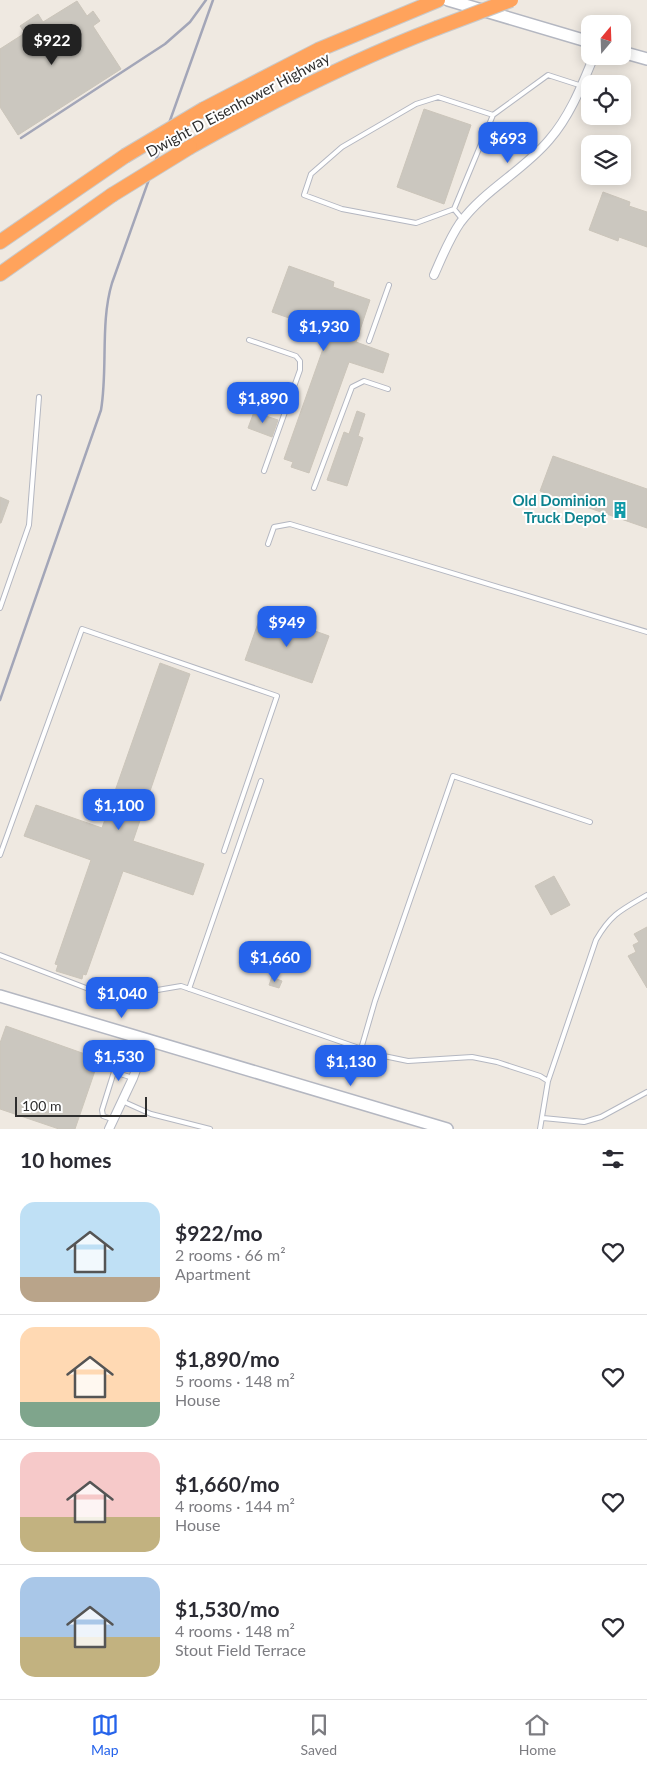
<!DOCTYPE html>
<meta charset="utf-8">
<style>
:root{--surface:#fff;--page:#f2f2f3;--text:#2b2b33;--muted:#7c7c81;--line:#e1e1e2;--accent:#2563eb}
body{margin:0;font-family:Lato,sans-serif;background:var(--page);color:var(--text);height:100vh;display:flex;flex-direction:column;font-size:19px;white-space:nowrap}
*{box-sizing:border-box;margin:0}
p{font-size:16px;color:var(--muted)}
.icon{flex:none;width:28px;height:28px;fill:none;stroke:currentColor;stroke-width:2;stroke-linecap:round;stroke-linejoin:round}
.map{position:relative;height:1129px;overflow:hidden}
.sheet{display:flex;flex-direction:column;background:var(--surface);flex:1}
.sheet>*{flex:none}
.needle{width:32px;rotate:19deg}
.buttons{position:absolute;left:581px;top:15px;display:grid;gap:10px}
.buttons a{display:grid;place-items:center;width:50px;height:50px;border-radius:10px;background:var(--surface);box-shadow:0 2px 12px #0003;font-size:25px}
.scale{position:absolute;left:15px;bottom:12px;width:132px;box-sizing:border-box;padding-left:5px;border:2px solid #2e2e2e;border-top:0;font-size:14px;line-height:18px;white-space:nowrap;color:#2e2e2e;-webkit-text-stroke:4px #fff;paint-order:stroke}
.price{position:absolute;translate:-50% -42px;padding:0 11px;border-radius:10px;background:var(--accent);color:#fff;font-size:16px;line-height:32px;filter:drop-shadow(0 1px 2px #0008)}
.price::after{content:'';position:absolute;left:50%;top:30px;width:15px;height:11px;margin-left:-8px;background:inherit;clip-path:polygon(0 0,100% 0,50% 100%)}
.price.active{background:#222;color:#fff}
ul{padding:0;list-style:none}
li{display:flex;align-items:center;gap:15px;height:125px;padding:0 20px}
li+li{border-top:1px solid var(--line)}
li span{display:grid;place-items:center;flex:none;width:140px;height:100px;border-radius:15px;color:#555}
li>.icon{margin-inline-start:auto}
span .icon{width:60px;height:60px;fill:#fffc;stroke-width:1}
li b{font-size:21px}
h2{display:flex;justify-content:space-between;align-items:center;height:60px;padding:0 20px;font-size:21px}
.tab-bar{display:flex;justify-content:space-around;align-items:center;height:70px;border-top:1px solid var(--line);background:var(--surface);font-size:14px;color:var(--muted)}
.tab-bar a{display:grid;justify-items:center;gap:2px}
.tab-bar .active{color:var(--accent)}
.map>svg:first-child{display:block}
.building{fill:#cbc7bf;stroke:#cbc5ba}
.lines{fill:none;stroke-linecap:round;stroke-linejoin:round}
.lane-casing{stroke:#b4b7c1;stroke-width:6}
.street-casing{stroke:#b4b7c1;stroke-width:10}
.secondary-casing{stroke:#b4b7c1;stroke-width:14}
.highway-casing{stroke:#c9c9c9;stroke-width:16}
.lane{stroke:#fff;stroke-width:4}
.street{stroke:#fff;stroke-width:8}
.secondary{stroke:#fff;stroke-width:11}
.highway{stroke:#ffa35c;stroke-width:14}
.rail{stroke:#a3a6b8;stroke-width:2.5}
.highway-bridge-casing{stroke:#c9c9c9;stroke-width:16;stroke-linecap:butt}
.highway-bridge{stroke:#ffa35c;stroke-width:14}
.labels{text-anchor:middle;stroke-width:4;stroke-linejoin:round;paint-order:stroke}
.street-label{font-size:15px;fill:#2e2e2e;stroke:#fff}
.culture-label{font-size:15px;font-weight:bold;fill:#0d838f;stroke:#fff;text-anchor:end}
</style>
<div class="map">
<svg width="647" height="1129" viewBox="0 0 647 1129">
<rect width="100%" height="100%" fill="#efe9e1"/>
<!-- building -->
<path class="building" d="M77 1 87 16 93 11 100 21 93 26 121 69 18 135 0 107V49L25 33 20 26 38 14 43 22Z
M424 109 471 125 444 204 397 187Z
M603 192 630 202 629 206 647 212V247L619 237 618 241 589 230Z
M289 266 334 282 333 287 370 300 356 342 389 354 383 373 349 362 309 473 291 467 293 462 284 459 329 332 272 312Z
M357 411 365 414 358 436 363 438 347 486 327 480 344 432 349 434Z
M254 412 278 420 272 437 248 428Z
M553 456 647 489V528L540 491Z
M0 497 9 501 1 523H0Z
M262 612 329 636 312 683 245 660Z
M160 663 190 674 133 841 204 864 193 895 123 871 86 975 83 974 82 979 56 971 58 965 55 964 91 860 24 836 36 805 102 828Z
M554 876 570 905 551 915 535 886Z
M647 927V988L628 956 636 952 633 945 639 942 634 934Z
M272 977 282 981 279 988 269 985Z
M6 1026 99 1059 75 1129H59L0 1109V1043Z"/>
<g class="lines">
<!-- lane casing -->
<g class="lane-casing">
<path id="lane" d="M493 115 438 97 416 104 342 147 311 174 304 195 342 209 416 223 454 209 493 115 548 75 582 86
M454 209 463 220
M249 340 296 356 300 361V370L264 471
M369 341 389 285
M232 391 285 410
M314 488 352 387 364 381 388 389
M268 544 274 527 290 524 647 632
M0 608 29 525 39 397
M0 855 82 629 277 696 224 851
M0 955 94 991 116 995 134 994 181 986 379 1055 408 1061 472 1057 497 1062 540 1076 548 1081 540 1129
M189 989 261 781
M361 1049 375 1001 453 776 590 822
M114 1072 133 1078
M548 1081 596 940C611 914 621 910 647 895
M122 1101 151 1114 210 1129
M543 1118 584 1122 601 1117 647 1092
M112 1119 103 1116 102 1110 118 1059"/>
</g>
<!-- street casing -->
<g class="street-casing">
<path id="street" d="M434 275C442 257 449 239 460 223 484 190 523 171 549 140 570 116 582 85 594 56
M109 1129 133 1078 147 1040"/>
</g>
<!-- secondary casing -->
<g class="secondary-casing">
<path id="secondary" d="M448 0 590 42
M622 52 647 59
M0 996 447 1129"/>
</g>
<!-- highway casing -->
<g class="highway-casing">
<path id="highway" d="M204 109 318 50 438 0
M190 147C270 102 351 61 437 28
M0 242 125 156
M0 274 112 195"/>
</g>
<!-- lane -->
<use href="#lane" class="lane"/>
<!-- street -->
<use href="#street" class="street"/>
<!-- secondary -->
<use href="#secondary" class="secondary"/>
<!-- highway -->
<use href="#highway" class="highway"/>
<!-- rail -->
<path class="rail" d="M21 138 165 44 190 22 206 0
M0 700 101 410C108 369 100 323 112 283L213 0"/>
<!-- highway-bridge casing -->
<g class="highway-bridge-casing">
<path id="highway-bridge" d="M437 28 511 0
M125 156 204 109
M112 195 190 147"/>
</g>
<!-- highway-bridge -->
<use href="#highway-bridge" class="highway-bridge"/>
</g>
<!-- icons -->
<defs>
<g id="building-bare" transform="scale(1.35)"><path d="M-4-6H4V6H1V3H-1V6H-4ZM-2.5-4.3h1.7v1.8h-1.7ZM.8-4.3h1.7v1.8H.8ZM-2.5-1h1.7V.8h-1.7ZM.8-1h1.7V.8H.8Z" fill="#0f9aa8" stroke="#fff" stroke-width="2.5" paint-order="stroke"/></g>
</defs>
<g fill-rule="evenodd">
<use href="#building-bare" x="620" y="510"/>
</g>
<g class="labels">
<!-- street labels -->
<g class="street-label">
<text transform="translate(238 105) rotate(-28)" y="5">Dwight D Eisenhower Highway</text>
</g>
<!-- culture labels -->
<g class="culture-label">
<text x="606" y="506">Old Dominion<tspan x="606" dy="17">Truck Depot</tspan></text>
</g>
</g>
</svg>
<div class="buttons">
<a><svg class="needle" viewBox="-14 -14 28 28"><path d="M0-13l5 13h-10z" fill="#e53935"/><path d="M0 13l5-13h-10z" fill="#7c7c81"/></svg></a>
<a><svg class="icon" aria-label="locate" viewBox="0 0 24 24"><circle cx="12" cy="12" r="6"/><path d="M12 2v4M12 18v4M2 12h4M18 12h4"/></svg></a>
<a><svg class="icon" aria-label="layers" viewBox="0 0 24 24"><path d="M12 4l9 5-9 5-9-5zM3 14l9 5 9-5"/></svg></a>
</div>
<div class="scale">100 m</div>
<b class="price active" style="left:52px;top:66px">$922</b>
<b class="price" style="left:508px;top:164px">$693</b>
<b class="price" style="left:324px;top:352px">$1,930</b>
<b class="price" style="left:263px;top:424px">$1,890</b>
<b class="price" style="left:287px;top:648px">$949</b>
<b class="price" style="left:119px;top:831px">$1,100</b>
<b class="price" style="left:275px;top:983px">$1,660</b>
<b class="price" style="left:122px;top:1019px">$1,040</b>
<b class="price" style="left:119px;top:1082px">$1,530</b>
<b class="price" style="left:351px;top:1087px">$1,130</b>
</div>
<section class="sheet">
<h2>10 homes<svg class="icon" aria-label="filters" viewBox="0 0 24 24"><path d="M4 7h16M4 17h16"/><circle cx="9" cy="7" r="2"/><circle cx="15" cy="17" r="2"/></svg></h2>
<ul>
<li><span style="background:linear-gradient(#bfe0f5 75%,#b9a48a 0)"><svg class="icon" aria-label="home" viewBox="0 0 24 24"><path d="M3 11l9-7 9 7M6 9v11h12V9"/></svg></span><div><b>$922/mo</b><p>2 rooms · 66 m²</p><p>Apartment</p></div><svg class="icon" aria-label="heart" viewBox="0 0 24 24"><path d="M12 20l-8-8c-3-5 5-10 8-4 3-6 11-1 8 4z"/></svg></li>
<li><span style="background:linear-gradient(#ffd9b3 75%,#7fa58c 0)"><svg class="icon" aria-label="home" viewBox="0 0 24 24"><path d="M3 11l9-7 9 7M6 9v11h12V9"/></svg></span><div><b>$1,890/mo</b><p>5 rooms · 148 m²</p><p>House</p></div><svg class="icon" aria-label="heart" viewBox="0 0 24 24"><path d="M12 20l-8-8c-3-5 5-10 8-4 3-6 11-1 8 4z"/></svg></li>
<li><span style="background:linear-gradient(#f6c9c9 65%,#c2b280 0)"><svg class="icon" aria-label="home" viewBox="0 0 24 24"><path d="M3 11l9-7 9 7M6 9v11h12V9"/></svg></span><div><b>$1,660/mo</b><p>4 rooms · 144 m²</p><p>House</p></div><svg class="icon" aria-label="heart" viewBox="0 0 24 24"><path d="M12 20l-8-8c-3-5 5-10 8-4 3-6 11-1 8 4z"/></svg></li>
<li><span style="background:linear-gradient(#a9c7e8 60%,#c2b280 0)"><svg class="icon" aria-label="home" viewBox="0 0 24 24"><path d="M3 11l9-7 9 7M6 9v11h12V9"/></svg></span><div><b>$1,530/mo</b><p>4 rooms · 148 m²</p><p>Stout Field Terrace</p></div><svg class="icon" aria-label="heart" viewBox="0 0 24 24"><path d="M12 20l-8-8c-3-5 5-10 8-4 3-6 11-1 8 4z"/></svg></li>
</ul>
</section>
<nav class="tab-bar">
<a class="active"><svg class="icon" aria-label="map" viewBox="0 0 24 24"><path d="M3 6l6-2 6 2 6-2v14l-6 2-6-2-6 2zM9 4v14M15 6v14"/></svg>Map</a>
<a><svg class="icon" aria-label="saved" viewBox="0 0 24 24"><path d="M7 4h10v16l-5-4-5 4z"/></svg>Saved</a>
<a><svg class="icon" aria-label="home" viewBox="0 0 24 24"><path d="M3 11l9-7 9 7M6 9v11h12V9"/></svg>Home</a>
</nav>
